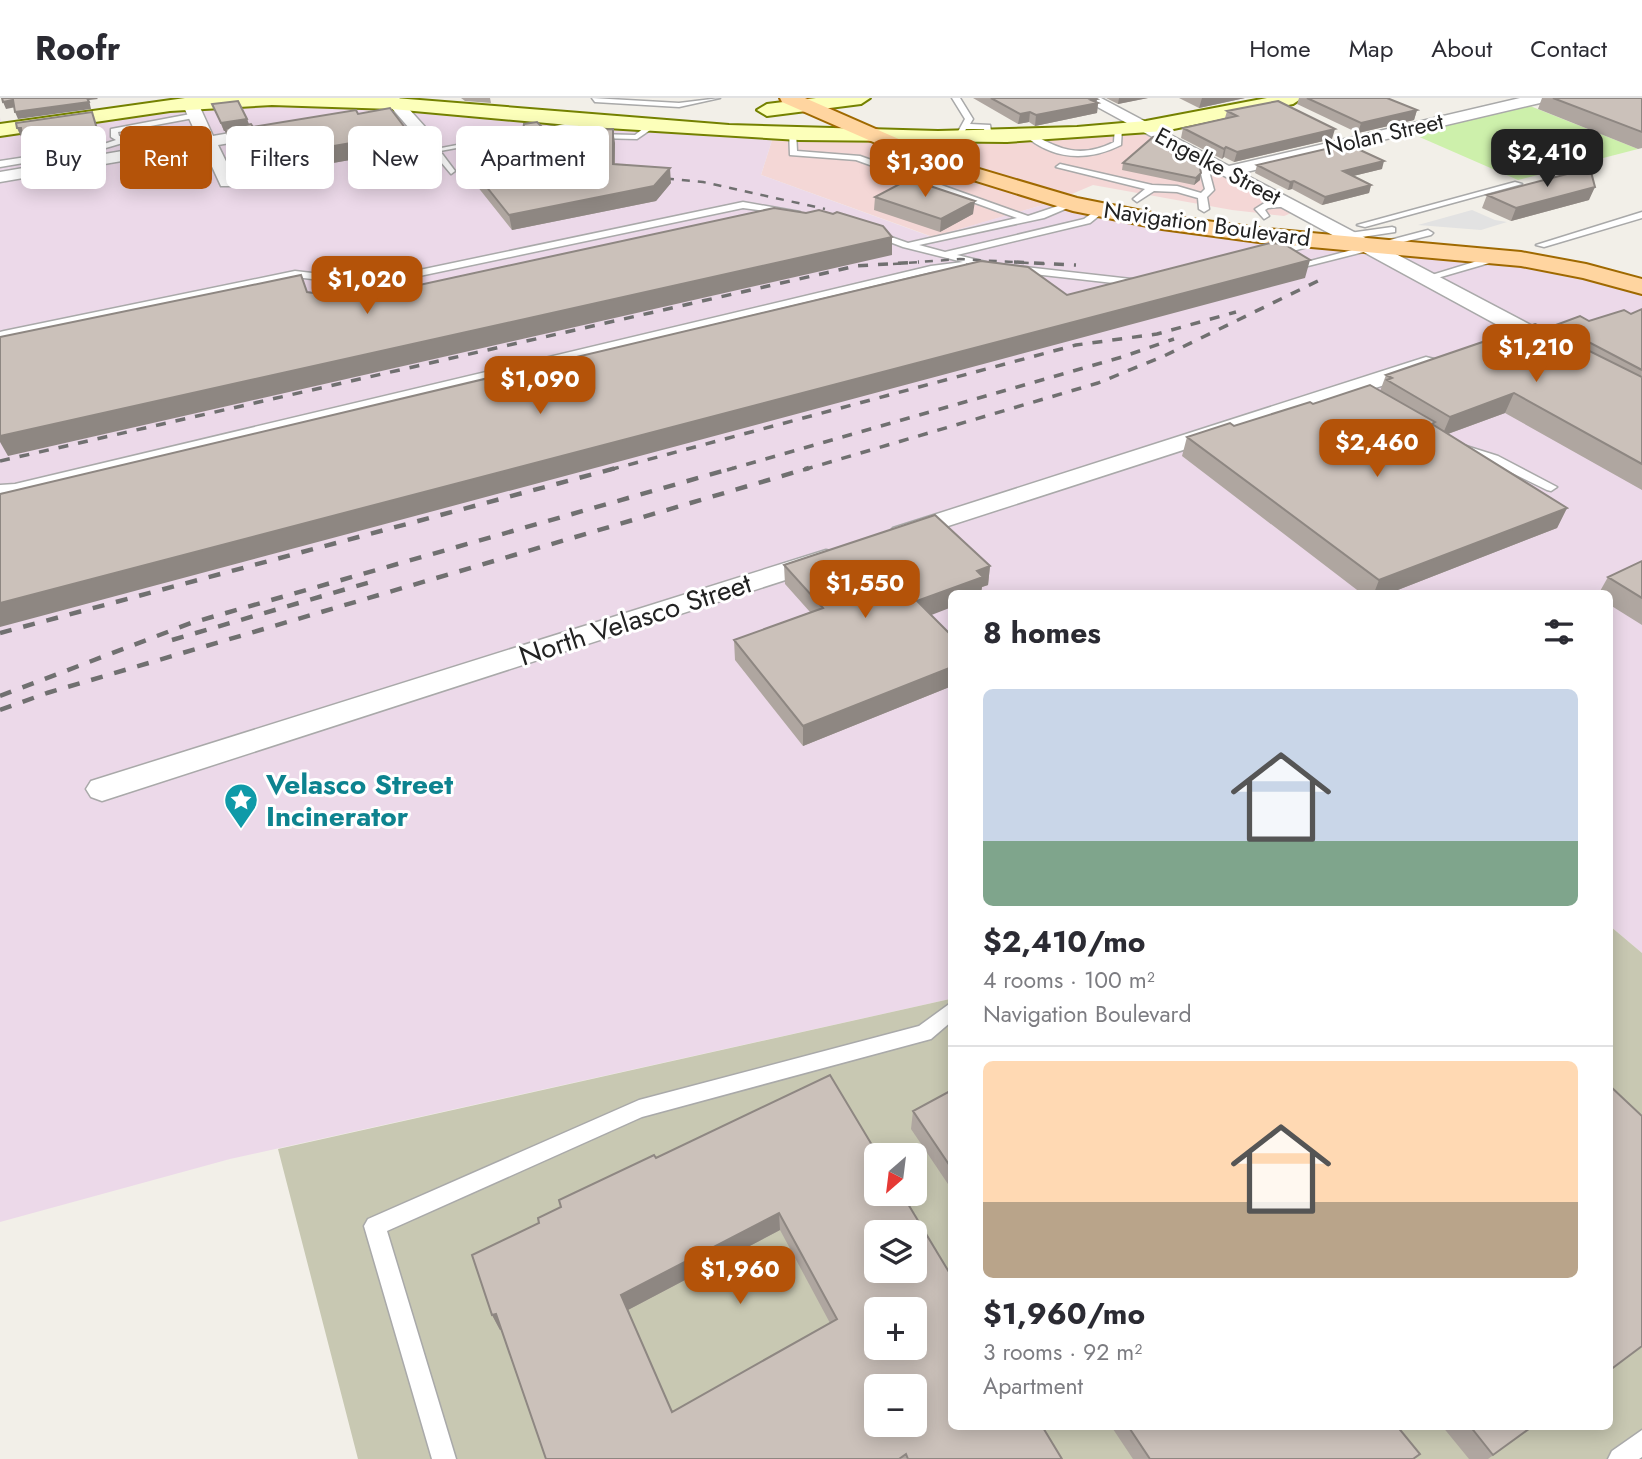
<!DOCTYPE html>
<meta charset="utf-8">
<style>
:root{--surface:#fff;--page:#f2f2f3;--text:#2b2b33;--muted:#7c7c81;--line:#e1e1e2;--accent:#b45309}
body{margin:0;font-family:Jost,sans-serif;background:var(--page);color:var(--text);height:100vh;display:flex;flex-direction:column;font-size:26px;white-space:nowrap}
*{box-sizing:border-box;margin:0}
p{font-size:23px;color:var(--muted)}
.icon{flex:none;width:38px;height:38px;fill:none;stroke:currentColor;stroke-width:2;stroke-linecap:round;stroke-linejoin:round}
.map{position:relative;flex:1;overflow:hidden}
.drawer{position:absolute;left:948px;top:492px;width:665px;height:840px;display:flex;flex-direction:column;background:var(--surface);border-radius:10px;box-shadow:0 4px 18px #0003}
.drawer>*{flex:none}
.hud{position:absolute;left:21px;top:28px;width:665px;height:63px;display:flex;gap:14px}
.needle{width:46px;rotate:208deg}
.fabs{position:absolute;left:864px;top:1045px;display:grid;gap:14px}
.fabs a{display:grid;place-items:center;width:63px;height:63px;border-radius:10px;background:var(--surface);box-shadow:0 4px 18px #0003;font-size:35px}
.price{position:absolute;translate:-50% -60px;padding:0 16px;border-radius:14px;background:var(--accent);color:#fff;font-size:23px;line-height:46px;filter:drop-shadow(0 2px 4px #0008)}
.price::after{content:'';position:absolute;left:50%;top:42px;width:21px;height:16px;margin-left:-10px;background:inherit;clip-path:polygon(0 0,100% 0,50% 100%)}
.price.on{background:#222;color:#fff}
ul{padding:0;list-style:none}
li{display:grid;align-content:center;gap:14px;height:371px;padding:0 35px}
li+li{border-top:2px solid var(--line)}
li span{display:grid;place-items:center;height:217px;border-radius:10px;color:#555}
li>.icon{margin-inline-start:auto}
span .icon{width:126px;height:126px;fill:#fffc;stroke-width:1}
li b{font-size:30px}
h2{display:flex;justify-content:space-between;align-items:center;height:84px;padding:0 35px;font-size:30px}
.tag{padding:0 24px;border-radius:10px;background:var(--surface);box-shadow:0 4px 18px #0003;font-size:24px;line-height:63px}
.tag.on{background:var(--accent);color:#fff}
header{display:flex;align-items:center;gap:42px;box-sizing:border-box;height:98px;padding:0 35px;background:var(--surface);border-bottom:2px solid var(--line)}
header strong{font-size:33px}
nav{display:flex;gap:38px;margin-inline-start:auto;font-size:24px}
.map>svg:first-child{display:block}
.commercial{fill:#f4d7d6}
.industrial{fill:#ecd9e9}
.construction{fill:#c8c8b2;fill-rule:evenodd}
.grass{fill:#cdf0ab}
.parking{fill:#e2e2e2}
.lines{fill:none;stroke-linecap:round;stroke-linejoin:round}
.service-casing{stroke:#a9a9a9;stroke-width:3}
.minor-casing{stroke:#a9a9a9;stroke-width:3}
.secondary-casing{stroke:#748100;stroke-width:4}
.primary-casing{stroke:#9f6900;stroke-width:4}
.service{fill:#fff;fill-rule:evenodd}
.minor{fill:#fff;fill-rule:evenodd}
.secondary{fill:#fcffba;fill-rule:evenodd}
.primary{fill:#ffd5a0;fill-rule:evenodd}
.rail-far2{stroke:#707070;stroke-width:2.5;stroke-dasharray:8 8;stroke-linecap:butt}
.rail-far1{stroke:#707070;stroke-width:3.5;stroke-dasharray:10 10;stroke-linecap:butt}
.rail{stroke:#707070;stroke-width:4.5;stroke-dasharray:12 12;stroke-linecap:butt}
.wall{fill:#afa6a0;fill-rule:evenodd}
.shaded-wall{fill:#8e8782}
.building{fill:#cbc1ba;stroke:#8e8782;stroke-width:2;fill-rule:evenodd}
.labels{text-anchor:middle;stroke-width:6;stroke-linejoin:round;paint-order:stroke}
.far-street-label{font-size:23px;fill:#222;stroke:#fff}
.street-label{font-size:28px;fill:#222;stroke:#fff}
.culture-label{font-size:28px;font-weight:bold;fill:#0d838f;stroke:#fff;text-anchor:start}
</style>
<header>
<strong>Roofr</strong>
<nav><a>Home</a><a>Map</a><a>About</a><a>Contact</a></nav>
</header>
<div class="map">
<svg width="1642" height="1361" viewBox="0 0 1642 1361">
<rect width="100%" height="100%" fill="#f2efe8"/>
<!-- commercial -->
<path class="commercial" d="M1136 32 1148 35 1294 114 1284 118 1232 112 1093 87 1053 104 933 139 761 77 773 39Z"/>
<!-- industrial -->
<path class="industrial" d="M278 6 773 39 761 77 932 139 1053 104 1182 135 1517 166 1571 174 1642 194V855L1610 828V495H952L950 901 230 1061 0 1124V19L2 34 162 11Z"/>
<!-- construction -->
<path class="construction" d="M1610 828 1642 855V1361H358L278 1051 950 901 952 898V1328H1610ZM877 1057H915V1096H877ZM877 1134H915V1172H877ZM877 1211H915V1250H877ZM877 1288H915V1326H877Z"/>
<!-- grass -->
<path class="grass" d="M1525 6 1638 51 1518 82 1408 34Z"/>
<!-- parking -->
<path class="parking" d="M1472 112 1495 122 1507 124 1481 132 1418 127Z"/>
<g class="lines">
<!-- service casing -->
<g class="service-casing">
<path id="service" d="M592 0 679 5 720 0 679 9 595 4Z
M952 0H960L973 21 970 26 990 27 992 39H986L984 31H966L961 39H955L965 21Z
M196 15 199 19 118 34 119 38 125 39 204 29 207 33 126 44 99 52 0 69V63L98 48 116 42 111 39V31Z
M591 21 594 25 440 53 455 73 451 76 431 52Z
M649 26 656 28 637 41 596 40 592 38 596 36 635 37Z
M1115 28 1122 30 1121 47C1087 64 1052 62 1023 36L1030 34C1059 53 1082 60 1114 44Z
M789 32 796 34 797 53 860 58 1028 118 1073 103 1077 106 1044 120 919 147 945 154 1084 121 1102 108 1105 109V113L1090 125 957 157 990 165 1140 182 1145 185 1140 188 990 171 966 165V169L963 170 931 174 15 394 0 395V387L15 386 931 168 963 164 903 149 869 136 874 133 908 145 1017 120 856 62 790 57Z
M1218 65 1222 68 1209 73 1214 92 1207 99 1209 111 1204 114 1199 111 1198 100 1177 94 1154 93 1137 104 1133 101 1145 91 1056 69 1060 66 1152 87 1177 88 1201 95 1205 91 1200 72Z
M1515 84 1522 86 1365 129 1357 127Z
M1290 103 1293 104V108L1268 110 1265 112 1269 118 1264 121 1255 111 1266 104Z
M743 104 800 114 795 117 743 110 372 188 295 179 4 239 0 238V234L4 233 295 173 372 182Z
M1642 114V120L1544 149 1536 147Z
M1392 129 1395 130V134L1322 145 1271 159 1266 156 1321 139Z
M1428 132 1433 135 1431 137 1300 170 1295 167Z
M1500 156 1505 159 1503 161 1427 183 1422 180Z
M1463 347 1498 358 1557 389 1551 393 1547 392 1490 364 1459 354 1457 351Z
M952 904V923L931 941 642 1019 387 1133 456 1361H432L364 1128 368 1121 639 1002 919 928Z
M1642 1332V1359L1639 1361H1608L1612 1353Z"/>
</g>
<!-- minor casing -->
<g class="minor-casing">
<path id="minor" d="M190 0 198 5 213 38 270 28 278 33 270 38 218 47 236 84 233 88H221L203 49 0 84V74L198 40 182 5Z
M383 0H399L435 40 437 43 435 46H423Z
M1081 0H1101L1229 68 1520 0H1548L1540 5 1242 75 1565 245 1568 250 1565 255H1549Z
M1426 259 1434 261 1437 266 1434 271 911 440 902 443 893 440 889 435 893 430Z
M826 452 835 454 839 460 835 466 102 703 91 699 86 691 91 683Z"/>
</g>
<!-- secondary casing -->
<g class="secondary-casing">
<path id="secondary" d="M185 0H395L729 27 938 33 1077 29 1146 23 1267 0H1302L1293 6 1164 33 1007 44 799 42 591 29 392 11 272 7 170 13 0 38V26Z
M816 0H870L861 6 767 18 757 12 767 6Z"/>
</g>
<!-- primary casing -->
<g class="primary-casing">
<path id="primary" d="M780 0H805L942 60 1077 100 1162 117 1266 131 1521 154 1586 166 1642 181V196L1583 180 1521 168 1266 145 1162 131 1073 113 928 68 782 4Z"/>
</g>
<!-- service -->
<use href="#service" class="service"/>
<!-- minor -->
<use href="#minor" class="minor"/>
<!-- secondary -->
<use href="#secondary" class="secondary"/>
<!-- primary -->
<use href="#primary" class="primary"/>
<!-- rail-far2 -->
<path class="rail-far2" d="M650 79 703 84 825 111
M893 166 960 161 1048 166"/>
<!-- rail-far1 -->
<path class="rail-far1" d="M1014 164 1076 167
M0 363 856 168 919 164
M609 372 1076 247 1157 236 1236 214
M727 372 1122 259 1174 241
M803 372 1098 285 1164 258 1324 180"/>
<!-- rail -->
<path class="rail" d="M0 535 616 370
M172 542 374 483
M0 598 191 525 733 370
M0 612 47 595 809 370"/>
</g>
<!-- wall -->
<path class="wall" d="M461 0H490L491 5 465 3Z
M973 0H1095L1097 1 1096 4 1098 5 1097 15 1035 28 1029 24 1018 26Z
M1106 0H1148L1118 6Z
M1179 0H1245L1199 10Z
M1299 0H1387L1417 12 1414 22 1358 35 1297 6Z
M1542 0H1642V50L1638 51 1538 11Z
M212 6 247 21 249 27 253 29 358 16 409 35 413 51 247 80 230 47 225 33H224Z
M1227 13 1332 41 1234 64 1224 59 1222 61 1181 40 1183 30 1225 20Z
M546 33 615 45V66L671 85 656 103 512 132 477 88 474 73 517 68Z
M1123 65 1202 69H1200V82L1194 87 1122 72Z
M1257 67 1382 71 1353 78 1371 87 1369 95 1322 107 1292 91 1288 92 1255 75Z
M1487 97 1589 102 1511 123 1482 110Z
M875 99 973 116 940 134 874 112Z
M1642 211V392L1505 315 1448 336 1567 410 1557 430 1390 495H1361L1182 358 1187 339 1234 328 1313 306 1380 293 1386 277 1552 234 1556 227 1589 223 1631 216Z
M1642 463V527L1610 507V495H1599L1608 479Z
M784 467 990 468 988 487 982 489 981 495H952L931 517 952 538V588L803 648 735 562 734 542 810 514 785 486Z
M830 977 1062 1361H546L501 1232H500L492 1217 539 1125 561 1109 656 1060ZM780 1132 830 1225 672 1314 628 1212Z
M952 992V1092L911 1031 913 1013Z
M1111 1328H1397L1413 1361H1133Z
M1442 1328H1533L1488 1361H1469Z"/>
<!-- shaded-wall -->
<path class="shaded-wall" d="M87 0H97L98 1 89 2 91 11 18 21 15 14Z
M1119 0H1148L1118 6Z
M1202 0H1245L1199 10Z
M1097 1 1096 6 1098 5 1097 15 1035 28 1036 17Z
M13 2 16 9 6 11 3 4Z
M1417 12 1414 22 1358 35 1361 25Z
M92 14 102 44 29 56 23 43Z
M1030 14 1029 24 1018 26 1020 16Z
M247 21 250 29 224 33 221 25Z
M17 30H21L26 42 23 43Z
M613 31 615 45 614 81 613 66Z
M1335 31 1332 41 1234 64 1237 54Z
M409 35 413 51 247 80 241 64Z
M1226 49 1224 59 1222 61 1224 51Z
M1384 63 1382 71 1341 81 1343 73Z
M670 70 671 85 656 103 512 132 509 117Z
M1201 75 1200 82 1194 87 1196 80Z
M1294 83 1292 91 1288 92 1290 84Z
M1371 87 1369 95 1322 107 1325 99Z
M1595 89 1589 102 1511 123 1516 110Z
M975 103 973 116 940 134 941 121Z
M892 139V157L8 358 0 344V338Z
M1310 162 1305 180 0 529V505Z
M1514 295 1505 315 1442 338 1450 319Z
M1567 410 1557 430 1390 495H1374L1379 482Z
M990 468 988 487 982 489 981 495H952V509L916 523 917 503 977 473Z
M952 569V588L803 648V628Z
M779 1115 780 1132 626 1213 621 1197Z
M496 1216 504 1231 500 1232 492 1217Z"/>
<!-- building -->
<path class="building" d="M2 0H87L89 4 15 14 13 2 3 4Z
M991 0H1095L1097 1 1091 2 1098 5 1036 17 1030 14 1020 16Z
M1307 0H1387L1417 12 1361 25Z
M1553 0H1642V34Z
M238 3 247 21 221 25 212 6Z
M1278 3 1335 31 1237 54 1226 49 1224 51 1183 30 1237 18 1227 13Z
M390 10 409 35 241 64 225 31 251 26 253 29 356 12 358 16Z
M92 14 97 31 23 43 21 30H17L16 25Z
M537 24 546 33 613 31V66L670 70 654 88 509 117 474 73 517 68 524 26Z
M1159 38 1203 62 1199 64 1201 75 1196 80 1123 65 1153 39Z
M1347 46 1384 63 1343 73 1371 87 1325 99 1294 83 1290 84 1257 67Z
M1590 70 1595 89 1516 110 1487 97Z
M909 81 975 103 941 121 875 99Z
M774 110 806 115 819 112 833 116 837 114 883 128 892 139 0 338V239L301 177 307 194 355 201Z
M1270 145 1284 146 1310 162 0 505V396L981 163 1028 169 1067 197Z
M1642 211V272L1556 227 1580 218 1589 223 1624 212 1631 216Z
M1535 226 1642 279V366L1514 295 1450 319 1387 282 1392 280 1386 277Z
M1370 287 1435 324 1432 326 1567 410 1379 482 1187 339 1230 325 1234 328 1310 304 1313 306Z
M935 417 990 468 977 473 983 479 917 503 952 538V569L803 628 734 542 823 510 784 467Z
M1642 463V500L1608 479Z
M830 977 878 1057H877V1096H902L952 1179V1328H1042L1062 1361H908L906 1356 899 1361H546L496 1216 492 1217 472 1157 539 1125 538 1120 561 1109 559 1102 654 1057 656 1060ZM779 1115 837 1221 672 1314 621 1197ZM877 1134H915V1172H877ZM877 1211H915V1250H877ZM877 1288H915V1326H877Z
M1610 988 1642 1018V1248L1610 1272Z
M952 992V1071L913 1013Z
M1128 1328H1397L1420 1356 1413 1361H1150Z
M1470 1328H1533L1493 1357Z"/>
<!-- icons -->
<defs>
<g id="sight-pin" transform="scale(1.75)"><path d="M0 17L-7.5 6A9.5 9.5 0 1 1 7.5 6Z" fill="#0f9aa8" stroke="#fff"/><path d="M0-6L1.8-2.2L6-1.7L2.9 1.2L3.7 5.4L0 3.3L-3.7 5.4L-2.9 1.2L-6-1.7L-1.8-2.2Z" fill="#fff"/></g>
</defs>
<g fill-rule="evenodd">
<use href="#sight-pin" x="241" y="702"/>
</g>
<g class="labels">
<!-- far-street labels -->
<g class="far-street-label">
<text transform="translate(1384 36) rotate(-13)" y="8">Nolan Street</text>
<text transform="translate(1218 68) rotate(28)" y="8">Engelke Street</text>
<text transform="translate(1207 126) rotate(8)" y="8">Navigation Boulevard</text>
</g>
<!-- street labels -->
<g class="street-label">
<text transform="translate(635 521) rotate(-18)" y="10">North Velasco Street</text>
</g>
<!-- culture labels -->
<g class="culture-label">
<text x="266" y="696">Velasco Street<tspan x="266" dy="32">Incinerator</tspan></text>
</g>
</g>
</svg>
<div class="fabs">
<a><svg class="needle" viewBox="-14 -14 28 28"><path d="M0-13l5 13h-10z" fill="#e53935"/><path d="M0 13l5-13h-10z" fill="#7c7c81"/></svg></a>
<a><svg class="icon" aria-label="layers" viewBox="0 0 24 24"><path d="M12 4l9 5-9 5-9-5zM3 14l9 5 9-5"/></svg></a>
<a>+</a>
<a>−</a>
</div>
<b class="price on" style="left:1547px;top:91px">$2,410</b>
<b class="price" style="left:925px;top:101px">$1,300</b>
<b class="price" style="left:367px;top:218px">$1,020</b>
<b class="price" style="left:1536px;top:286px">$1,210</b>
<b class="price" style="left:540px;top:318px">$1,090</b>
<b class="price" style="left:1377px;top:381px">$2,460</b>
<b class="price" style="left:865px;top:522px">$1,550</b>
<b class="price" style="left:740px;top:1208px">$1,960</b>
<div class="hud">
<a class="tag">Buy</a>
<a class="tag on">Rent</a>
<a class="tag">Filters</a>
<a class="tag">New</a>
<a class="tag">Apartment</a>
</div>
<section class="drawer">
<h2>8 homes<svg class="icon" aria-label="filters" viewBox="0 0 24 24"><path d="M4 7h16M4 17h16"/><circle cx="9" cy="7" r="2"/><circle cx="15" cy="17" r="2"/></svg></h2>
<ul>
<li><span style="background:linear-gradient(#c9d6e8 70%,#7fa58c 0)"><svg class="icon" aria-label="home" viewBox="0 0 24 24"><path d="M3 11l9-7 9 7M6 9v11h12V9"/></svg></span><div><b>$2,410/mo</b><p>4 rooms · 100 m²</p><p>Navigation Boulevard</p></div></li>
<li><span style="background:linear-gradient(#ffd9b3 65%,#b9a48a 0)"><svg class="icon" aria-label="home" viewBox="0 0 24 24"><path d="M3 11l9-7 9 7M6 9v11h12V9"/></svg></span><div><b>$1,960/mo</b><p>3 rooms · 92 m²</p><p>Apartment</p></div></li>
</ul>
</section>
</div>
